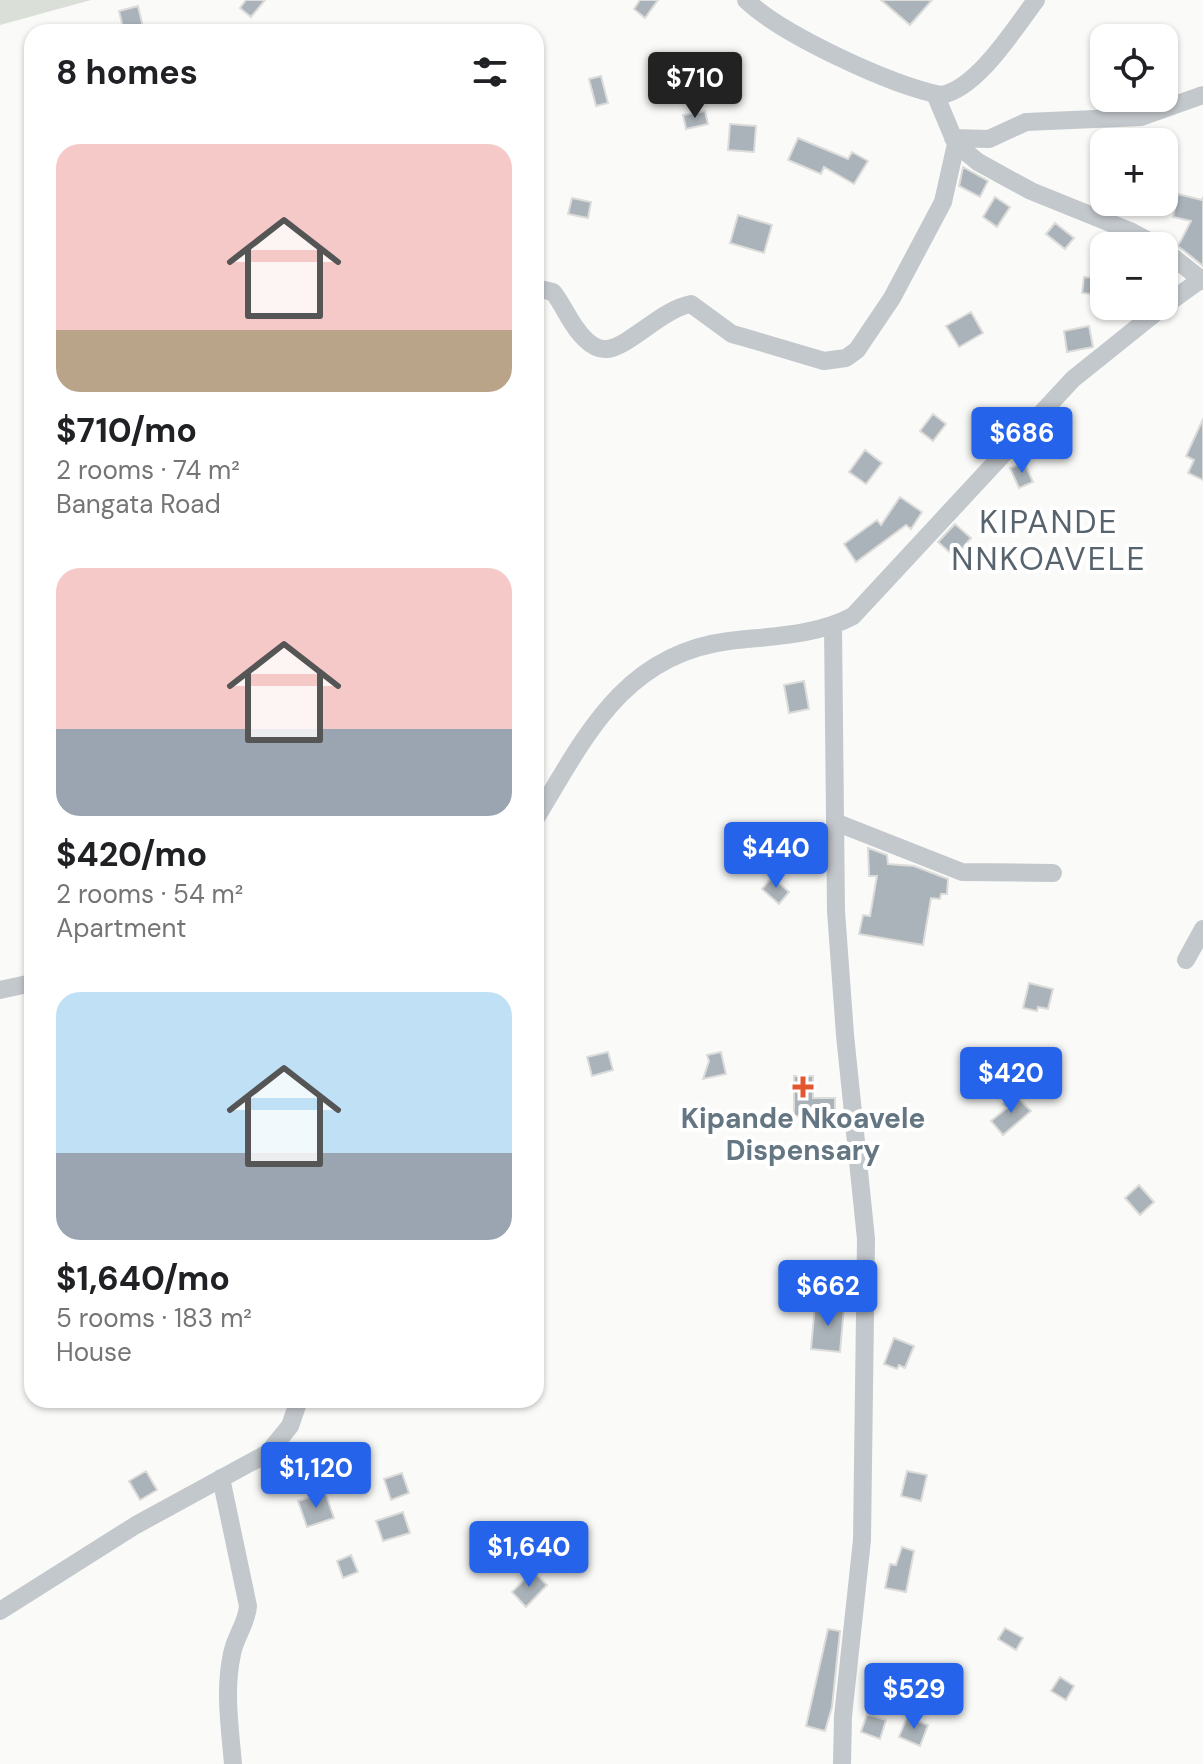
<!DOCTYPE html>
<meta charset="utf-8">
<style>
:root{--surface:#fff;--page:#f2f2f2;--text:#202124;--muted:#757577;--accent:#2563eb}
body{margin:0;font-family:"DM Sans",sans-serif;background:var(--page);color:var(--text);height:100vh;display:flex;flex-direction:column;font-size:30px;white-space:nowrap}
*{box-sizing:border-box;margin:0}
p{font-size:26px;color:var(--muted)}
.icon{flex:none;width:44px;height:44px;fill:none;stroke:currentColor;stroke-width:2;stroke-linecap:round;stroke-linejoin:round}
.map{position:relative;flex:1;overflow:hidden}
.drawer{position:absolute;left:24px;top:24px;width:520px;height:1384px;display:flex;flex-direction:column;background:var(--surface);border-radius:24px;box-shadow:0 2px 6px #0004}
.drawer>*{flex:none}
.tools{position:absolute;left:1090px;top:24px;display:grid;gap:16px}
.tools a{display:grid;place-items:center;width:88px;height:88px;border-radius:16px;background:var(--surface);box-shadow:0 2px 6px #0004;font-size:40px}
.price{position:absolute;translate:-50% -68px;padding:0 18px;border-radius:8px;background:var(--accent);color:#fff;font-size:26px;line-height:52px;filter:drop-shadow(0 2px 4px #0008)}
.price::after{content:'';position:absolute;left:50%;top:48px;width:24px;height:18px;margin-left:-12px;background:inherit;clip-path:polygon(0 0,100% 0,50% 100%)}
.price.active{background:#222;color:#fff}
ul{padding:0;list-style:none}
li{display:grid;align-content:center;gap:16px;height:424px;padding:0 32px}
li span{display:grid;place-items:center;height:248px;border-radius:24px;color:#555}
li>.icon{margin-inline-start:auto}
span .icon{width:144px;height:144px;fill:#fffc;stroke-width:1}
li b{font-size:34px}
h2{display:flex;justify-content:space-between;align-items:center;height:96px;padding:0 32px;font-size:34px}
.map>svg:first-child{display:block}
.green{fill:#dadfd7}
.building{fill:#aab3b9;stroke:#dcdcda;stroke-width:2}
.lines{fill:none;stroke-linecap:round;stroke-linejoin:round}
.minor{stroke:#c3c8cc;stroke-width:18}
.poi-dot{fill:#e4572e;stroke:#fff;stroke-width:3}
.labels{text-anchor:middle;stroke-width:8;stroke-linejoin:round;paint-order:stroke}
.poi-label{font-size:28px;font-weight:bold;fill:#657683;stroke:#fff}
.quarter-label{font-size:32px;letter-spacing:2px;fill:#57646e;stroke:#fff}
</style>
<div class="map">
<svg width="1203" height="1764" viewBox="0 0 1203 1764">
<rect width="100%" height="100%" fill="#fafaf8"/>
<!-- green -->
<path class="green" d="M0 0H91L0 25Z"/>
<!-- building -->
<path class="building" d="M246 0H265L251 17 240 8Z
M640 0H658L645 18 634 9Z
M881 0H932L910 25Z
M138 6 143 27 124 32 119 11Z
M601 76 608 103 596 106 589 79Z
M705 111 708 124 686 129 683 115Z
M730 124 756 126 754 152 728 150Z
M798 138 848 159 852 152 868 161 854 184 824 167 821 174 788 160Z
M963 167 988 181 980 197 959 186Z
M1178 194 1202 200 1203 197V266L1178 246 1191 221 1173 217Z
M995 197 1010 207 997 227 983 217Z
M572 198 591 202 588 218 568 214Z
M738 215 772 225 764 253 730 243Z
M1055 223 1074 238 1065 249 1046 234Z
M1084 277 1104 279V296L1082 293Z
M971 312 983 333 959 347 946 326Z
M1089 326 1093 347 1067 352 1064 331Z
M933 414 946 424 933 441 920 431Z
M1203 419V480L1188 473 1194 460 1186 456Z
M865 450 882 463 866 484 849 472Z
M1024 462 1033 482 1019 488 1010 468Z
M900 497 922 512 911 529 906 525 856 562 844 544 877 520 881 525Z
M955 524 971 538 955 557 938 542Z
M804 681 809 709 789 713 784 685Z
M868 848 887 855 888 864 914 866 948 879 947 894H941L940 899 931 898 923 945 859 934 863 915 870 916 877 876H869Z
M772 877 789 892 779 904 762 889Z
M1029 983 1053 989 1048 1009 1038 1007 1037 1011 1023 1008Z
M608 1052 613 1070 592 1076 587 1057Z
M721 1052 726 1074 703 1079 709 1061 707 1055Z
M794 1076H813V1098H835V1116H794Z
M1014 1094 1031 1111 1003 1135 991 1121 1007 1108 1003 1104Z
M1139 1185 1154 1202 1140 1215 1125 1198Z
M815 1305 844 1308 840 1352 811 1349Z
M894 1338 914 1346 905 1368 899 1365 897 1369 884 1364Z
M146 1471 157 1490 140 1500 129 1481Z
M907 1471 927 1475 921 1501 901 1496Z
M402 1473 409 1493 391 1500 384 1479Z
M325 1492 334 1518 307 1527 298 1501Z
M403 1512 410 1533 383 1541 376 1521Z
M902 1547 914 1551 906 1592 885 1588 890 1564 896 1565Z
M351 1555 358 1572 343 1578 337 1561Z
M533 1571 547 1585 526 1607 512 1592Z
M1005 1628 1023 1638 1016 1650 998 1639Z
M828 1629 840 1631 832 1707 825 1731 806 1726Z
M1060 1677 1074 1686 1066 1700 1051 1691Z
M867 1714 886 1720 880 1739 861 1732Z
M907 1717 928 1725 920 1746 899 1737Z"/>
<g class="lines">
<!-- minor -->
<path class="minor" d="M746 0C781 34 892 86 941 95 977 89 1015 28 1036 0
M935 94 956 144 978 162 1031 191 1130 231 1158 246
M953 138 989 139 1026 122 1141 117 1203 95
M1164 250 1203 281
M536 288 553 292C565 307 570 325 585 339 591 345 598 350 607 349 629 347 662 309 691 304L732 334 743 337 824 361 846 358 857 350 892 298 943 202 956 144
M1164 306 1203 278
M833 627 836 911 845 1035 866 1239 862 1540 843 1716 842 1764
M536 818C585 737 624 654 729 641 770 636 816 636 853 616L1073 379 1164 306
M835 822 962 872 1053 873
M1186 960 1203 929
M0 990 32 983
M221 1478 248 1606C247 1623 235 1637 232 1654 224 1690 230 1728 233 1764
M0 1611 136 1525 268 1453 290 1426 299 1400"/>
</g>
<!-- markers -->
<path class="poi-dot" d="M799 1075h8v8h8v8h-8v8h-8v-8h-8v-8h8z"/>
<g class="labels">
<!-- poi labels -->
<g class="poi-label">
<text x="803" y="1128">Kipande Nkoavele<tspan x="803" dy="32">Dispensary</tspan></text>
</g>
<!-- quarter labels -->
<g class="quarter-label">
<text x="1049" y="533">KIPANDE<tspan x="1049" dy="37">NNKOAVELE</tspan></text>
</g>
</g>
</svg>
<div class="tools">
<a><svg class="icon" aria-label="locate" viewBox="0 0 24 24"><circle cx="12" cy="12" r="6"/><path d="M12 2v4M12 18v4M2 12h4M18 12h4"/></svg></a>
<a>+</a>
<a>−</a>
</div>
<b class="price active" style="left:695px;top:120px">$710</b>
<b class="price" style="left:1022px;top:475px">$686</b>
<b class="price" style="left:776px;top:890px">$440</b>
<b class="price" style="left:1011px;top:1115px">$420</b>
<b class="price" style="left:828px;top:1328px">$662</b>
<b class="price" style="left:316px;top:1510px">$1,120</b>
<b class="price" style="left:529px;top:1589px">$1,640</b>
<b class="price" style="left:914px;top:1731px">$529</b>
<section class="drawer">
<h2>8 homes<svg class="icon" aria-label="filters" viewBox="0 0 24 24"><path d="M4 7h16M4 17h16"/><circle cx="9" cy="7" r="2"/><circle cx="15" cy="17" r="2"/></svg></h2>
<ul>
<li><span style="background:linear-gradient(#f6c9c9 75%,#b9a48a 0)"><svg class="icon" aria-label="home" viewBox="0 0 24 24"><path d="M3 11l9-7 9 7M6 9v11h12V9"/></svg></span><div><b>$710/mo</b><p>2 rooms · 74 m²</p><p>Bangata Road</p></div></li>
<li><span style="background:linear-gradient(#f6c9c9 65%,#9aa5b1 0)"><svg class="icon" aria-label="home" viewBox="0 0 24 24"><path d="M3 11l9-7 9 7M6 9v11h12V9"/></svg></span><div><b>$420/mo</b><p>2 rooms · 54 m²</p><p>Apartment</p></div></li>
<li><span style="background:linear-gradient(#bfe0f5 65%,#9aa5b1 0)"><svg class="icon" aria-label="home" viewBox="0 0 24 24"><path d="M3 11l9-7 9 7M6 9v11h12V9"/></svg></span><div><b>$1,640/mo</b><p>5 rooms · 183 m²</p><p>House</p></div></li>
</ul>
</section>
</div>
